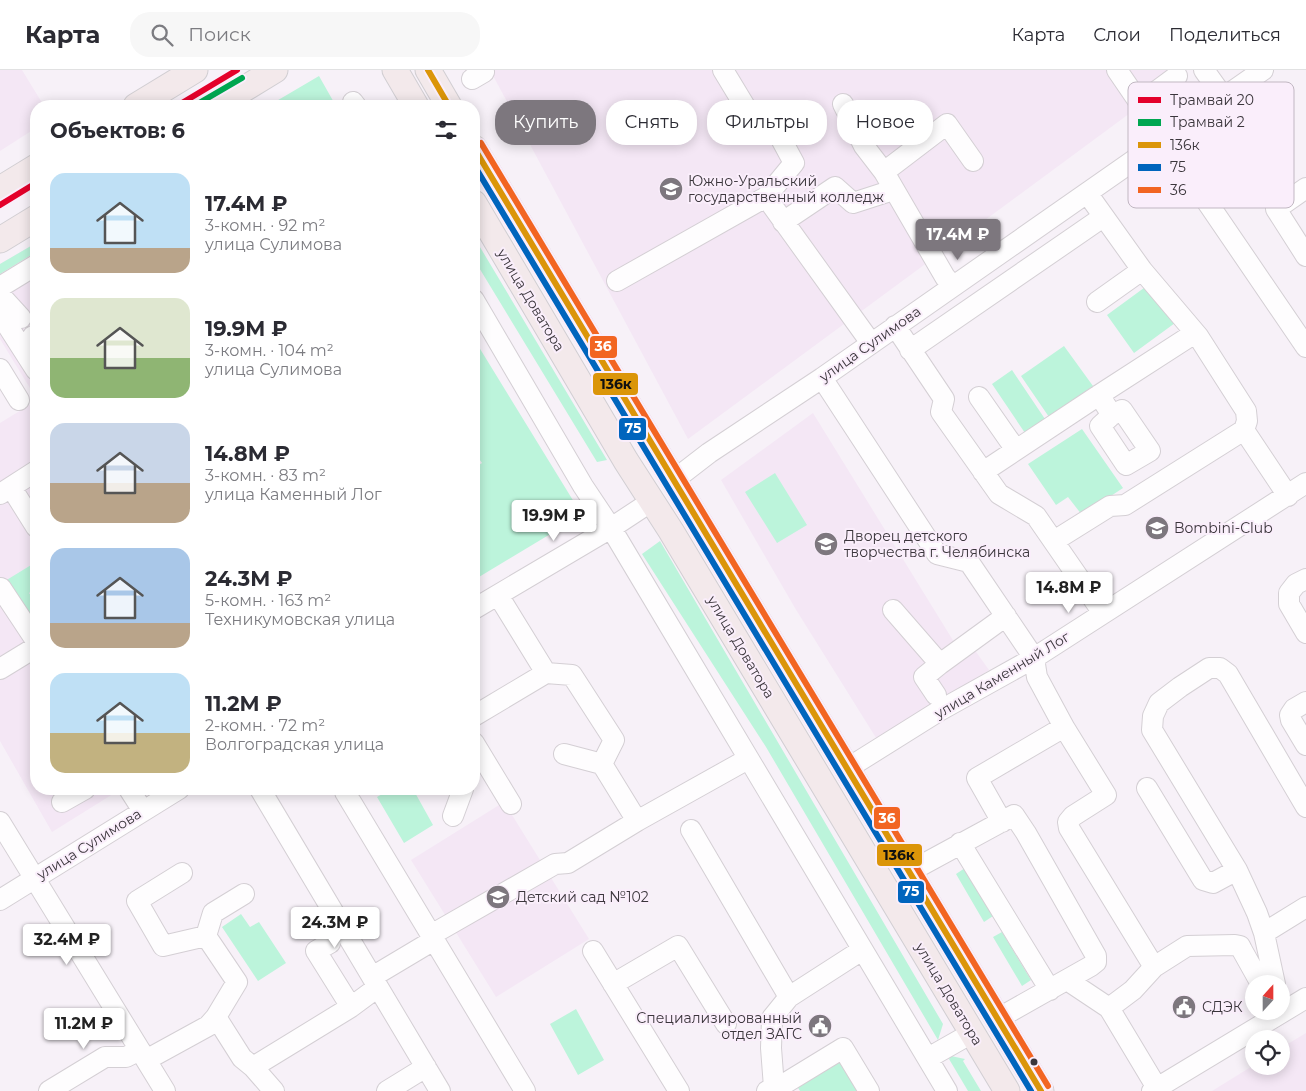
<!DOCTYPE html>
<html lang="ru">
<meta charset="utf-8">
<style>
:root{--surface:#fff;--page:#f7f7f7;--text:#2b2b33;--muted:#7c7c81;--line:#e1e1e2;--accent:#7d777e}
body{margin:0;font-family:Montserrat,sans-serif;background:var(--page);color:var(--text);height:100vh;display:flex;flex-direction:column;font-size:19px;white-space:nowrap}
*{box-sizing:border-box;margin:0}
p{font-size:16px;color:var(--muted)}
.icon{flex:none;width:28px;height:28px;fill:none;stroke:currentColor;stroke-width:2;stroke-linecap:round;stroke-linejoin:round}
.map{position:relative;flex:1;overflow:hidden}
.panel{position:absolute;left:30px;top:30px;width:450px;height:695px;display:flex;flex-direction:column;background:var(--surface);border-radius:20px;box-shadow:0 2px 12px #0003}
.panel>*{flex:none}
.top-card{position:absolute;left:495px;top:30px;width:475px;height:45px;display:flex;gap:10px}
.needle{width:32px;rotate:21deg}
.tools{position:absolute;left:1245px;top:905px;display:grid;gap:10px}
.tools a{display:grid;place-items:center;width:45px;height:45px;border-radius:50%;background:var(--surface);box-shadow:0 2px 12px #0003;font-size:25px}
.price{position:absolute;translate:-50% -42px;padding:0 11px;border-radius:5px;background:#fff;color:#222;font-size:16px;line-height:32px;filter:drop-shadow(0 1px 2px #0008)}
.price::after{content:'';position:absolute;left:50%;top:30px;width:15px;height:11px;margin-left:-8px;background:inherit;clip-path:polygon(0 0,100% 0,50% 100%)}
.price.active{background:var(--accent);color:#fff}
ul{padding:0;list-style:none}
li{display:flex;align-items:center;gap:15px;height:125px;padding:0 20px}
li span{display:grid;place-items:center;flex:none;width:140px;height:100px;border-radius:15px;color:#555}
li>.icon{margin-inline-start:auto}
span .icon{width:60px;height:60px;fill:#fffc;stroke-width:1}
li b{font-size:21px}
h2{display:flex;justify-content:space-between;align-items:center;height:60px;padding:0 20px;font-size:21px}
.tag{padding:0 18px;border-radius:20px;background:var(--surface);box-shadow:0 2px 12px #0003;font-size:18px;line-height:45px}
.tag.active{background:var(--accent);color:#fff}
header{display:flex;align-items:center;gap:30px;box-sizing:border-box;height:70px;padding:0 25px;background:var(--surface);border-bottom:1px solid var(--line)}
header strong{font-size:24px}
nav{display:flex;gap:28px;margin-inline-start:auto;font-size:18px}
.search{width:350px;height:45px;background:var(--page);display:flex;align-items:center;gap:12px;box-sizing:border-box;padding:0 18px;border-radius:20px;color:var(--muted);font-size:19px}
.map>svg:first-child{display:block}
.built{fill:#f4e7f5}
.green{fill:#bcf4db}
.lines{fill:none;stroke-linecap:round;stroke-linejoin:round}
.minor-casing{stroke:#d4cfd4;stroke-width:22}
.major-casing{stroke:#d1ced2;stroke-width:27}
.minor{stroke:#fefdfe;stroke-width:20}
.major{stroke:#f3e9eb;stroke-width:25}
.bus-1-casing{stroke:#faeefb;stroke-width:10}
.bus-2-casing{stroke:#faeefb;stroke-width:10}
.bus-3-casing{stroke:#faeefb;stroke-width:10}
.bus-1{stroke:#db9509;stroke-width:6}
.bus-2{stroke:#0065bd;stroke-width:6}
.bus-3{stroke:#f26522;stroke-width:6}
.tram-1-casing{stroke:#faeefb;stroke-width:10}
.tram-2-casing{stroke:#faeefb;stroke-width:10}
.tram-1{stroke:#e4002b;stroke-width:6}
.tram-2{stroke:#00a651;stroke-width:6}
.bus-dot{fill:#3b363c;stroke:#faeefb;stroke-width:2}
.labels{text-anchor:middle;stroke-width:4;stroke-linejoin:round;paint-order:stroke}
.poi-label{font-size:14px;fill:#3b363c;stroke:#faeefb;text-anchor:start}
.street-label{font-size:14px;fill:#3b363c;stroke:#faeefb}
.key{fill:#faeefb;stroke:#c1b7c2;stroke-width:1}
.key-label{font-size:14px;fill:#3b363c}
.line-badge{stroke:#faeefb;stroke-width:2}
.badge-label{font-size:14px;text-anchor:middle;font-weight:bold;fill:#fff}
.pale-badge-label{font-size:14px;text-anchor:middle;font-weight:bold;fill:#111}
</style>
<header>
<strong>Карта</strong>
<div class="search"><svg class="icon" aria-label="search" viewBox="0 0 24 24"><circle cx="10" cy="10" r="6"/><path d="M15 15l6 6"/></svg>Поиск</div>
<nav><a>Карта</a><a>Слои</a><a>Поделиться</a></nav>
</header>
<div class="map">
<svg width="1306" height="1021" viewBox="0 0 1306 1021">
<rect width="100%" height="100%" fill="#f7f1f8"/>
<!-- built -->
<path class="built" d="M0 0H22L44 36H36V58L0 81Z
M490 0H1180L1183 4 688 369Z
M36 173V328L0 269V194Z
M36 331V719H121L52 762 0 671V353Z
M813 343 954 572H969L989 600 878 671 795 538 721 410Z
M504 732 589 869 496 927 411 790Z
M1306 963V1021H1212L1254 995 1281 996V978Z"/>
<!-- green -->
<path class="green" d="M319 6 336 36H268Z
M474 166V167L607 390 597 392 478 196 474 197Z
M36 173V182L0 204V194Z
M1148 215 1175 253 1134 283 1107 245Z
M474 269 582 445 474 510V398L482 393 475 383 480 379 474 369 479 365 474 357Z
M1064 276 1093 316 1049 347 1021 306Z
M1012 300 1045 349 1025 363 992 314Z
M1082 359 1123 418 1082 445 1068 427 1056 435 1028 394Z
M775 403 807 455 777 473 745 422Z
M660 471 943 954 938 970 766 677 642 484Z
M36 492V521L35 519 29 523 32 527 36 525V548H32L5 511Z
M391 719H413L433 755 404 773 377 727Z
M965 798 993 846 984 852 956 804Z
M241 844 250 857 259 852 286 893 258 911 222 857Z
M1002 862 1031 910 1022 916 993 867Z
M576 939 604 990 578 1005 550 954Z
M951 986 965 989 963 991 981 1021H968L949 989Z
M842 988 863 1021H800L797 1016Z"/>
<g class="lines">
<!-- minor casing -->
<g class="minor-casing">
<path id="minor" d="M723 0 752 48 780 67 794 93 766 127
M1117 0 1306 277
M1204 0 1224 28
M472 9 484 2 483 0
M353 32 356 36
M843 34 864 76 884 102 945 207 953 216
M1139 34 1177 6
M884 102 947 54 973 91
M1306 118 1276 139 1306 186
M1087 123 1142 200 1198 266 1246 341 1247 351 1244 360 1288 426
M783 152 835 117 853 133 887 122
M617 211 766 127 871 273
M0 217 36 195
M0 225 21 248
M474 230 583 416 611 458 947 1021
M1097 232 1142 200
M0 244 36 300
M895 256 944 329 941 342 999 424 1036 446 1103 543
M33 266 36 274
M910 280 1103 147
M0 299 19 330
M822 308 937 484 969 492 1034 588 1037 607 1064 657 977 708 1002 752
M1099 325 1112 345 1100 356 1126 395 1150 381 1122 340 1112 345
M979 327 1016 380
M983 402 1099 325 1195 263
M674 410 709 383 822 308 1263 0
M11 417 36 457
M0 424 36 401
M1054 471 1110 436 1125 435 1244 360
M1306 509 1296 514 1289 523V534L1306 563
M1 518 36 571
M498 525 546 603 572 605 614 670 602 694 637 751 748 689
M474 539 611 458 652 431
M893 540 940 594 1006 546
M0 599 36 577
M936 625 924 607 940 594
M1306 632 1294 639 1290 645 1291 650 1306 675
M474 646 546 603
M1064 657 1106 725 1073 746 1068 752 1069 758 1154 897 1187 876 1235 875 1240 876 1242 880 1261 914
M474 673 511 734
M564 684 602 694
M848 698 939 641 1034 588 1306 413
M1147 718 1203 810 1213 813 1237 800
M129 719 143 741
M260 719 440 1021
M351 719 345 722 525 1021
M62 732 85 719
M453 746 463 719
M0 752 165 1021
M691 760 789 927 772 948 771 978 774 1017
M960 773 1050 920
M909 802 1014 745 1026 763 1096 886V892L1091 896 997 949
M182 803 137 831 163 876 206 866 237 912 216 947
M0 830 179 719
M1264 863 1306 837
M431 865 555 794 568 793 637 751
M206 866 213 843 244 824
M330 873 316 881 351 937
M593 881 679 1021
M372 907 434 870
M1067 910 1109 938 1157 1018
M613 914 678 876 726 954
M1275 914 1264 863 1257 843 1237 800 1152 660 1153 646 1159 633 1180 617 1209 598H1220L1228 604 1306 737
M789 927 862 880
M1109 938 1133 920 1154 897
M928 988 972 963
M146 990 208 956 216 947 242 988 253 997 274 1021
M253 997 351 937 378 917
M49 1021 105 987H126L140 980
M387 1021 426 997
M767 1021 784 1014 843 978 869 1021
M1152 1021 1306 928"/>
</g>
<!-- major casing -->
<g class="major-casing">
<path id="major" d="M395 0 416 36
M428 0 449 36
M136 36 195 0
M216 36 275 0
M474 78 1041 1021
M0 119 36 97
M474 133 626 391 671 461 1007 1021
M0 170 36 148"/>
</g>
<!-- minor -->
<use href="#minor" class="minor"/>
<!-- major -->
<use href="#major" class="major"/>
<!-- bus-1 casing -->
<g class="bus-1-casing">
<path id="bus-1" d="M428 0 449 36
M474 78 1041 1021"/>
</g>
<!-- bus-2 casing -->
<g class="bus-2-casing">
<path id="bus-2" d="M474 95 1031 1021"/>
</g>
<!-- bus-3 casing -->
<g class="bus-3-casing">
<path id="bus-3" d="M481 73 1048 1016"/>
</g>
<!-- bus-1 -->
<use href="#bus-1" class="bus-1"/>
<!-- bus-2 -->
<use href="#bus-2" class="bus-2"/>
<!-- bus-3 -->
<use href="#bus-3" class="bus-3"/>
<!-- tram-1 casing -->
<g class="tram-1-casing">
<path id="tram-1" d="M177 36 237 0
M0 135 36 113"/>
</g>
<!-- tram-2 casing -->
<g class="tram-2-casing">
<path id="tram-2" d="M194 36 242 8"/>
</g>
<!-- tram-1 -->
<use href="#tram-1" class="tram-1"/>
<!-- tram-2 -->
<use href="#tram-2" class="tram-2"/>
</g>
<!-- icons -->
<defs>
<g id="university-disc" transform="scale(1.25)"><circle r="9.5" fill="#7d777e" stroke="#faeefb"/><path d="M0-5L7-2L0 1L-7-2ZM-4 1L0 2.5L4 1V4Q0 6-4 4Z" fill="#fff"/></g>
<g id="school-disc" transform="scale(1.25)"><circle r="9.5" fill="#7d777e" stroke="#faeefb"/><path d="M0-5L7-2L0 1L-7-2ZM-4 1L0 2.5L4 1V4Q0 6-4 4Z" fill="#fff"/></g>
<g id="civic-disc" transform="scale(1.25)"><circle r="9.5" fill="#7d777e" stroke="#faeefb"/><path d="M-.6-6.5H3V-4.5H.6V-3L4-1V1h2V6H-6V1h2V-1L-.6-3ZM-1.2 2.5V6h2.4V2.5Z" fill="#fff"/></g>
</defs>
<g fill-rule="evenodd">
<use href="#university-disc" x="671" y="119"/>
<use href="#school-disc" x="1157" y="458"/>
<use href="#school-disc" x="826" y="474"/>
<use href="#school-disc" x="498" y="827"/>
<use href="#civic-disc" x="1184" y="937"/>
<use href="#civic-disc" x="820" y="956"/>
</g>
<!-- markers -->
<circle class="bus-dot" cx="1034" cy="992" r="4.5"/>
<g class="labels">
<!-- poi labels -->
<g class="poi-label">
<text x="688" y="116">Южно-Уральский<tspan x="688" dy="16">государственный колледж</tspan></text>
<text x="1174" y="463">Bombini-Club</text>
<text x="844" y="471">Дворец детского<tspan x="844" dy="16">творчества г. Челябинска</tspan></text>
<text x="516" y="832">Детский сад №102</text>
<text x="1202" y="942">СДЭК</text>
<text x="802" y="953" text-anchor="end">Специализированный<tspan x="802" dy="16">отдел ЗАГС</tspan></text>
</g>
<!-- street labels -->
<g class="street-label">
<text transform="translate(531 230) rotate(59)" y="5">улица Доватора</text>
<text transform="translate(870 274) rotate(-35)" y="5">улица Сулимова</text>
<text transform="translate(741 577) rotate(59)" y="5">улица Доватора</text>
<text transform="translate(1002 605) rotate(-31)" y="5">улица Каменный Лог</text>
<text transform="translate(89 774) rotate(-32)" y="5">улица Сулимова</text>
<text transform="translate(949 924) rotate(59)" y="5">улица Доватора</text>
</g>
</g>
<!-- legend -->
<rect x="1128" y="12" width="166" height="126" rx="8" class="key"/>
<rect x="1138" y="27" width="23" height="6" fill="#e4002b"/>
<rect x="1138" y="49" width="23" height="7" fill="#00a651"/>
<rect x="1138" y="72" width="23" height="6" fill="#db9509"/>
<rect x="1138" y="94" width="23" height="7" fill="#0065bd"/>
<rect x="1138" y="117" width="23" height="6" fill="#f26522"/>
<g class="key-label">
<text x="1170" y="35">Трамвай 20</text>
<text x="1170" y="57">Трамвай 2</text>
<text x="1170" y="80">136к</text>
<text x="1170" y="102">75</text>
<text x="1170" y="125">36</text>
</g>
<g class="line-badge">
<rect x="589" y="265" width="29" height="24" rx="5" fill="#f26522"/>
<rect x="592" y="302" width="47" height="24" rx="5" fill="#db9509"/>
<rect x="618" y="347" width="29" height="24" rx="5" fill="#0065bd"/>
<rect x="873" y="736" width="28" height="24" rx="5" fill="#f26522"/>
<rect x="876" y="773" width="47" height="24" rx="5" fill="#db9509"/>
<rect x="897" y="810" width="28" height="24" rx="5" fill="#0065bd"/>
</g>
<g class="badge-label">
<text x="603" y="281">36</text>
<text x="633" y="363">75</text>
<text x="887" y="753">36</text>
<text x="911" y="826">75</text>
</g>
<g class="pale-badge-label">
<text x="616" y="319">136к</text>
<text x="899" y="790">136к</text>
</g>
</svg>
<div class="tools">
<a><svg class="needle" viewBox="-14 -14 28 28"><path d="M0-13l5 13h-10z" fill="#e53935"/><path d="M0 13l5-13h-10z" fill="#7c7c81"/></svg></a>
<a><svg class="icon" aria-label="locate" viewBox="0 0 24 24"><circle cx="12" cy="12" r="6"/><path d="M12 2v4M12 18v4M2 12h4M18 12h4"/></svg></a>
</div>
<b class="price active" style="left:958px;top:191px">17.4M ₽</b>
<b class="price" style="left:554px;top:472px">19.9M ₽</b>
<b class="price" style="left:1069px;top:544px">14.8M ₽</b>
<b class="price" style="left:335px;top:879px">24.3M ₽</b>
<b class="price" style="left:67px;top:896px">32.4M ₽</b>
<b class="price" style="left:84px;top:980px">11.2M ₽</b>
<div class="top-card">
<a class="tag active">Купить</a>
<a class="tag">Снять</a>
<a class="tag">Фильтры</a>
<a class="tag">Новое</a>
</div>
<section class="panel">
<h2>Объектов: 6<svg class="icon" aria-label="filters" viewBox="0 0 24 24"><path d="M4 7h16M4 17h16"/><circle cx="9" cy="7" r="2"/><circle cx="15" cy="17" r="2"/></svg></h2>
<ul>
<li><span style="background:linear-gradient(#bfe0f5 75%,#b9a48a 0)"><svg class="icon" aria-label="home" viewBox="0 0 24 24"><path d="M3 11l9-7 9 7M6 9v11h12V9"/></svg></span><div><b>17.4M ₽</b><p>3-комн. · 92 m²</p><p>улица Сулимова</p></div></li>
<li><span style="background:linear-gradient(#dfe7d0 60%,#8fb573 0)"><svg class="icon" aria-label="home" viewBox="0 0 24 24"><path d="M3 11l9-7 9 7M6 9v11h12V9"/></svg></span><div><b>19.9M ₽</b><p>3-комн. · 104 m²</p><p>улица Сулимова</p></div></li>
<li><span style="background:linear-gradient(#c9d6e8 60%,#b9a48a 0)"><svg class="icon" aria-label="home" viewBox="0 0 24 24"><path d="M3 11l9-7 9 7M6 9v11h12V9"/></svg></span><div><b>14.8M ₽</b><p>3-комн. · 83 m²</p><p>улица Каменный Лог</p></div></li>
<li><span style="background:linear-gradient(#a9c7e8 75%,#b9a48a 0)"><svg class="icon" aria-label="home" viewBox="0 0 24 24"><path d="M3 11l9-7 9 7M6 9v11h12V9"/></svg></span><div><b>24.3M ₽</b><p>5-комн. · 163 m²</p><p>Техникумовская улица</p></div></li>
<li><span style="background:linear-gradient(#bfe0f5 60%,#c2b280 0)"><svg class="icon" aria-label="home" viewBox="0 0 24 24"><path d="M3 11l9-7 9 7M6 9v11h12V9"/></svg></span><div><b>11.2M ₽</b><p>2-комн. · 72 m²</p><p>Волгоградская улица</p></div></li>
</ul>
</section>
</div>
